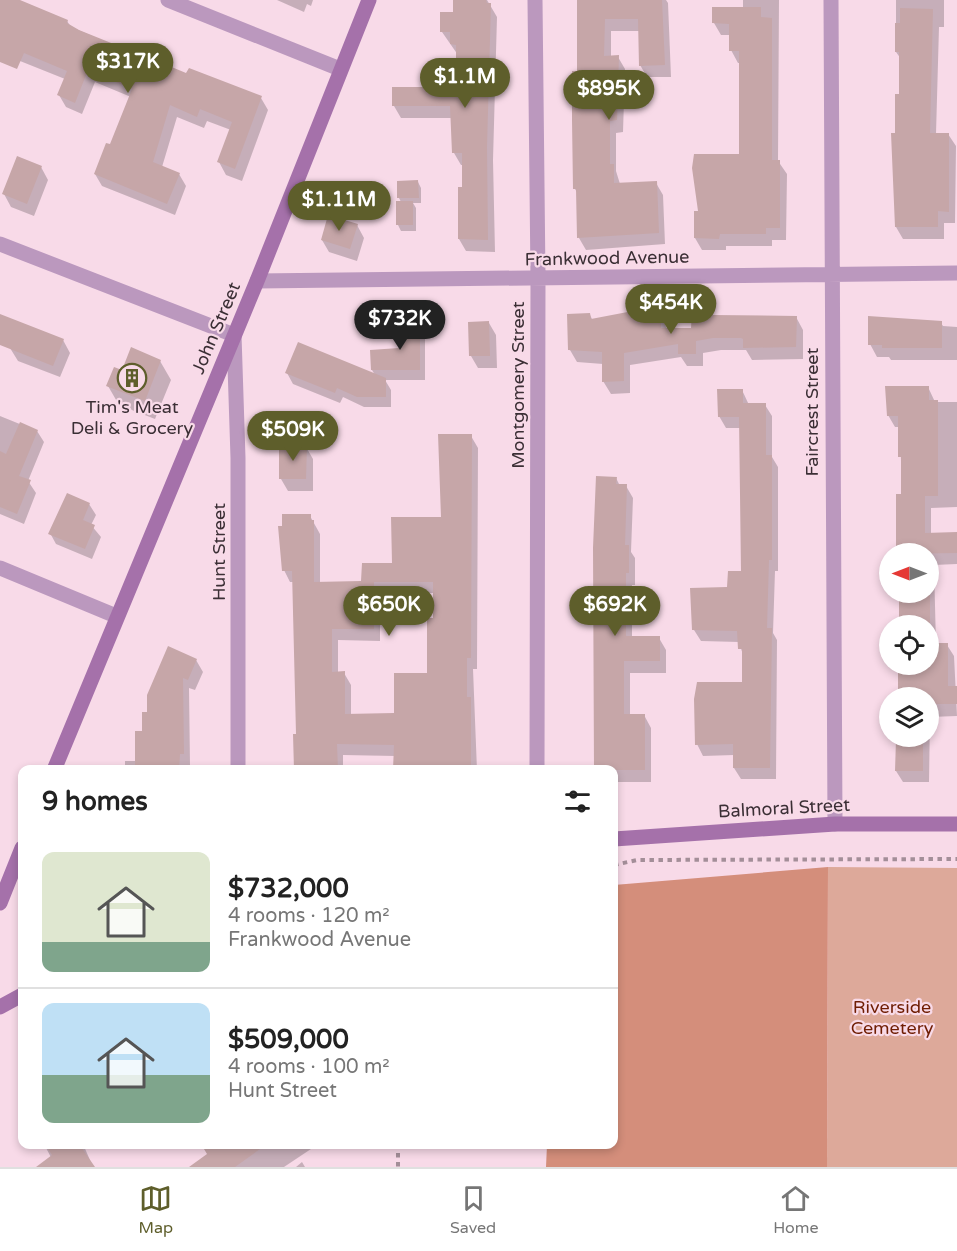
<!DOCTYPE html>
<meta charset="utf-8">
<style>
:root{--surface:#fff;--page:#f6f6f6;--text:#222;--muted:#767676;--line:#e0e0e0;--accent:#5e5e2b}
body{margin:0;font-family:"Varela Round",sans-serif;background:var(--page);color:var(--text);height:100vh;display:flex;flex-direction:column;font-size:22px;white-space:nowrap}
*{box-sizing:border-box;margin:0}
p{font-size:20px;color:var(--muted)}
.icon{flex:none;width:33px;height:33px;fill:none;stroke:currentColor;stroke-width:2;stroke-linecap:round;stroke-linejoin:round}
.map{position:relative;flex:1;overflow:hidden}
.side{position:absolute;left:18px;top:765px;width:600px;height:384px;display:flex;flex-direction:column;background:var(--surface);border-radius:12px;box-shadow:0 3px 9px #0003}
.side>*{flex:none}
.needle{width:39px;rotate:270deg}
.tools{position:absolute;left:879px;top:543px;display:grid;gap:12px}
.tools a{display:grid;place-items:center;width:60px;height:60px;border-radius:50%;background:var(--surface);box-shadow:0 3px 9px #0003;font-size:30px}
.price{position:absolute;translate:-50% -51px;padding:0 14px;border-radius:21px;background:var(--accent);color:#fff;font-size:20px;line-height:39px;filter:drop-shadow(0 2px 3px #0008)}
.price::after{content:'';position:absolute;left:50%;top:36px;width:18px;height:14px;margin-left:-9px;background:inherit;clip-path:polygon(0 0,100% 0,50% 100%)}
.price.active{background:#222;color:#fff}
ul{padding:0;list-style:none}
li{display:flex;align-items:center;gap:18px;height:150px;padding:0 24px}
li+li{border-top:2px solid var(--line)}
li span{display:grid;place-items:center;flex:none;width:168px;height:120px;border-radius:12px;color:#555}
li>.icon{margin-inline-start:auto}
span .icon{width:72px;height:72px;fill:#fffc;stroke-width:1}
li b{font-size:26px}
h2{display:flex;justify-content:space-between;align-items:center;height:72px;padding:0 24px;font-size:26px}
.menu{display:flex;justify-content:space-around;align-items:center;height:84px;border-top:2px solid var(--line);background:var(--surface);font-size:16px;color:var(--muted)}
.menu a{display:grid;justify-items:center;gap:3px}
.menu .active{color:var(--accent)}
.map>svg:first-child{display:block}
.green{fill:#dda99a}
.forest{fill:#d48e7b}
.shadow{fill:#0003;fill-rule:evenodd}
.building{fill:#c6a6a8;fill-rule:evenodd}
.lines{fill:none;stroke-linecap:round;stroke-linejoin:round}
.path{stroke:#a38e98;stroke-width:4;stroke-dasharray:4.5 4.5;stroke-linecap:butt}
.street{stroke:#bb98be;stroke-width:15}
.secondary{stroke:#a571aa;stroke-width:15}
.labels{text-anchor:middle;stroke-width:4.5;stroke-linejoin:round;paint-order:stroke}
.street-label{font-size:18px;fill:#3b2f35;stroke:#f8dae8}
.poi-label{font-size:18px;fill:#3b2f35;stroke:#f8dae8}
.park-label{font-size:18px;fill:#6f1d03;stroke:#f8dae8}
</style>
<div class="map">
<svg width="957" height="1167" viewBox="0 0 957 1167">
<rect width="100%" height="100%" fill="#f8dae8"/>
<!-- green -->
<path class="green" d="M828 867 957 868V1167H827Z"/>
<!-- forest -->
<path class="forest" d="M828 867 827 1167H546L547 1145 614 1144V885Z"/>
<!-- shadow -->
<path class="shadow" d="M0 0H16L67 21 71 27 127 51 151 55 155 62 187 75 261 98 268 110 242 181 226 175 219 162 231 130 207 121 204 128 177 117 162 167 179 174 186 186 175 215 102 186 95 174 110 146 131 97 95 82 82 114 66 107 59 95 65 79 0 53Z
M277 0H313L311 6 307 4 304 12Z
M455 0H487L497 17 493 160 495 252 466 251 459 239 464 165H461L454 153 452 118H401L394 106 458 89V55L442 32 455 13Z
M577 0H666L668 3 671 77H647L640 65V31H611V57H618L625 69 623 132 616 133V171L620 184 656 183 663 195 665 244 586 250 579 238 578 194 575 189 579 73Z
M743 0H779L778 161 787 174 786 240H772V246H726V250H702L695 238 699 213 740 156 741 63H738L731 50V35H721L714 23V7L743 8Z
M896 0H944V27H939L936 134H948L956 146 955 223H944V239H903L896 227V134L901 95V59L896 52Z
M41 167 48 180 34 216 11 207 4 194Z
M418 182 421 188V203H413L416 208V231H401L398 225 401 202 399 198Z
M357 225 364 238 357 261 329 252 322 240Z
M712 312 714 317H796L803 330V359L752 360 746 350H721L703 353V366H687L681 357 630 365V393L611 394 603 381V364L577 362 570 350 590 315 593 321 660 314 667 329 693 330Z
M489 323 496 335 497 368H478L471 356Z
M941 323 943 326 957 327V360H891L889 357H877L870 344Z
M419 325 425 335V380H385L391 390V407H364L343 397 340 403 293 384 287 373 375 375 372 370V352L400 349Z
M63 340 70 353 60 377 18 361 10 348Z
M160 361 171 380 155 419 119 405 108 386 123 372Z
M928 387 935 402H957V507L931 508V534H957V564L934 565 936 645H947L954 656 957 716 930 717 929 782H903L896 771V736H928V698H897V692L928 664V626H899V592H928V554H898L902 496 900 427H895L888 415Z
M742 390 749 405H765L772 416V457L778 467V571H775L773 633 777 640 776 779H741L734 768V755L703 756 697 744 743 684V655L739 642 701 641 694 630 743 573 740 428H726L719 416Z
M0 416 37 431 44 442 28 481 36 493 24 524 0 514Z
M471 436 478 448 477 669H473L477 770H394L395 756 343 755V770H294L297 735 293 582H290L284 570 310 516 320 534V583H362L394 565 442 519ZM380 593H435L429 674 396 715H351V685L344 673H338V640L380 641Z
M306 447 313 459V491H288L281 479Z
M616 478 620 486H626L633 498 631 552 635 558V585H632V638H659L666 650V673H630V715H644L651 728V782H614Z
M89 504 96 515 91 525 101 537 92 559 56 544 50 533Z
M196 660 203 672 195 690 189 688 190 765H186V770H125V761H136L149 713Z
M22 1099V1112L18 1103Z
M44 1144H83L93 1167H56Z
M214 1144H312L314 1147 284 1167H191L209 1155Z
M302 1162 305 1167H296Z"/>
<!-- building -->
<path class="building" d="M0 0H20L68 20 67 23 79 30 126 49 129 44 152 53 150 58 186 73 189 68 262 96 235 169 217 162 232 122 200 109 197 117 170 105 153 162 180 173 167 204 94 174 106 143 110 144 132 89 88 70 75 103 57 95 67 71 24 53 17 69 0 62Z
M453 0H486L487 3H491L487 147 488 240 458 239V187H462V153H452L450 106H392V87H456V45L450 44V32H440V12H453Z
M577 0H662L665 65 639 66 638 19H605L604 56 619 55 617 120 610 121V164H614V183L657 181 659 233 577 238 576 189H573L572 120V71H577Z
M712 7H761V17L772 18V160H780V228H766V234H720L719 239 694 238V211H698L692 168 694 154H739V51H729V24L712 23Z
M900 8 933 9 930 133H949V212L938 211V227H895L891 133H895V94H899V52H895V23H900Z
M17 156 42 166 27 204 2 194Z
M418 180 419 198H397V181Z
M396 201H413V225H396Z
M328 215 358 224 350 249 321 240Z
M638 310 661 313V328H691L692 311H712V315L797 316 796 347 743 348V339L741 338H713L696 341V354H678V344L624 353V381L602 382V352L568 350 567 314 590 313 591 319Z
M0 314 64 339 53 366 0 345Z
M868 316 942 321V348H882V345H868Z
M489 321 490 356H469L468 322Z
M399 323H420V370H371L370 350 399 348Z
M298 342 386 378V397H357L337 388 335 393 285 373Z
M131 347 161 360 145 401 106 386 114 367 122 370Z
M885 386H929V400H938V496H925V533L957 532V553L896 554V494H901V457H898V416H887Z
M717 389H743V403H766V455H772V560H769L767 628H772L770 768H733V744L695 745 694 699 697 682H742V649H738L737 631 692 630 690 588 727 587 728 571H741L739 417H718Z
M20 422 38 430 19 476 31 480 17 514 0 507V451L6 454Z
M438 434H472L471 658H467V697H471V770H393L394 745 337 744 338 770H294L293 734H296L292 571H282L278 526H282V514H311V520H314V582L361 581 362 563H392L391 517H441ZM374 582H433V618H427V673H394V713L345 714V671L332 672V629H374Z
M279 445H307L306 479H279Z
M596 476 617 477 616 484H627L625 545H629V573H626V636H660V661H624V714H645V770H594L593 548Z
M67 493 90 503 83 520 95 525 85 549 48 534Z
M899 592H930V626H899Z
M928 643H948V686H957V704H933V698H898V664H928Z
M168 646 197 659 188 680 183 678 184 754H180L179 770H135V731H142V712H147V695Z
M896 740H923V771H895Z
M45 1144H79L95 1167H36L52 1155Z
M201 1144H267L235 1167H189L207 1154Z"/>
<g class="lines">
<!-- path -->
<path class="path" d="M614 865 637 860 957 859
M398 1144V1167"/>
<!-- street -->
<path class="street" d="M168 0 340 69
M535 0 538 279 537 770
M831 0 835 824
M0 244 234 335 238 458V770
M257 281 957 273
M0 568 116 616"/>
<!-- secondary -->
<path class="secondary" d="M54 770 257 281 369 0
M614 839 835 824H957
M0 903 22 848
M0 1007 22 995"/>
</g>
<!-- icons -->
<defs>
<g id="building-ring" transform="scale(1.5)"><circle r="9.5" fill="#f8dae8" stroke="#5e5e2b" stroke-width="1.5"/><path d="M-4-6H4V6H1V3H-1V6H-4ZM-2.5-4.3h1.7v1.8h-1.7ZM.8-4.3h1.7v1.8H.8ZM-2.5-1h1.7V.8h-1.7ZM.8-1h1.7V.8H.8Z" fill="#5e5e2b"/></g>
</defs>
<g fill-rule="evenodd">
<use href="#building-ring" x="132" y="378"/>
</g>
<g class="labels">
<!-- street labels -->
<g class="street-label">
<text transform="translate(607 258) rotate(-1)" y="6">Frankwood Avenue</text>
<text transform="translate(216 328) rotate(-67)" y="6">John Street</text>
<text transform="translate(518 385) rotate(-90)" y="6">Montgomery Street</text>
<text transform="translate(812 412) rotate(-90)" y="6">Faircrest Street</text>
<text transform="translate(219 552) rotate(-90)" y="6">Hunt Street</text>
<text transform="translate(784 808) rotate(-3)" y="6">Balmoral Street</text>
</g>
<!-- poi labels -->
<g class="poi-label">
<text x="132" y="413">Tim's Meat<tspan x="132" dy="21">Deli &amp; Grocery</tspan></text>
</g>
<!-- park labels -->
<g class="park-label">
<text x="892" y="1013">Riverside<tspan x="892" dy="21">Cemetery</tspan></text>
</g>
</g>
</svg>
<div class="tools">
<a><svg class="needle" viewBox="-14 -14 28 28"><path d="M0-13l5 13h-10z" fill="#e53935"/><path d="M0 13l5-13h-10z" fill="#767676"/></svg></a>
<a><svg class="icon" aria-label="locate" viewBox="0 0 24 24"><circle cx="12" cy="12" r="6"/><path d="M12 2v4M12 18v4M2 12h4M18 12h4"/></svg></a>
<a><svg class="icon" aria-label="layers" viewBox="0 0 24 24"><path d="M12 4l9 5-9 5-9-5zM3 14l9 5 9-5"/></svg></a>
</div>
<b class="price" style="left:128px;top:94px">$317K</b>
<b class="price" style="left:465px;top:109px">$1.1M</b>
<b class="price" style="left:609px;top:121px">$895K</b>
<b class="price" style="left:339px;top:232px">$1.11M</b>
<b class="price" style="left:671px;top:335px">$454K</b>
<b class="price active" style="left:400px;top:351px">$732K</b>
<b class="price" style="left:293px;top:462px">$509K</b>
<b class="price" style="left:389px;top:637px">$650K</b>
<b class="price" style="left:615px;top:637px">$692K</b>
<section class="side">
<h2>9 homes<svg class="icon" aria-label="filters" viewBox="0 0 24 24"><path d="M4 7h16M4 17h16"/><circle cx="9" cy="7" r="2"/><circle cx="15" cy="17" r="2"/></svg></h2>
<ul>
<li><span style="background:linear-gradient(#dfe7d0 75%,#7fa58c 0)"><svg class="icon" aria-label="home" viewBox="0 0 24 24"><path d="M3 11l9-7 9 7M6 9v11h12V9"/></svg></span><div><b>$732,000</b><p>4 rooms · 120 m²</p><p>Frankwood Avenue</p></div></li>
<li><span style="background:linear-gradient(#bfe0f5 60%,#7fa58c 0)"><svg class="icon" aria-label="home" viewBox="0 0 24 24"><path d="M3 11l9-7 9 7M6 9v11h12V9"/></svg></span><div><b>$509,000</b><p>4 rooms · 100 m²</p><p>Hunt Street</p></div></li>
</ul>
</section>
</div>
<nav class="menu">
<a class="active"><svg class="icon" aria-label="map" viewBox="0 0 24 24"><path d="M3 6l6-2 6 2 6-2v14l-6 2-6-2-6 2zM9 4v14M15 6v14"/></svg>Map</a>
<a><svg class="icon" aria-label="saved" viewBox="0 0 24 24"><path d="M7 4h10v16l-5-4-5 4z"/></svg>Saved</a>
<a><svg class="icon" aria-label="home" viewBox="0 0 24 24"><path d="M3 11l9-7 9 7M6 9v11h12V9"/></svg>Home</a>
</nav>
